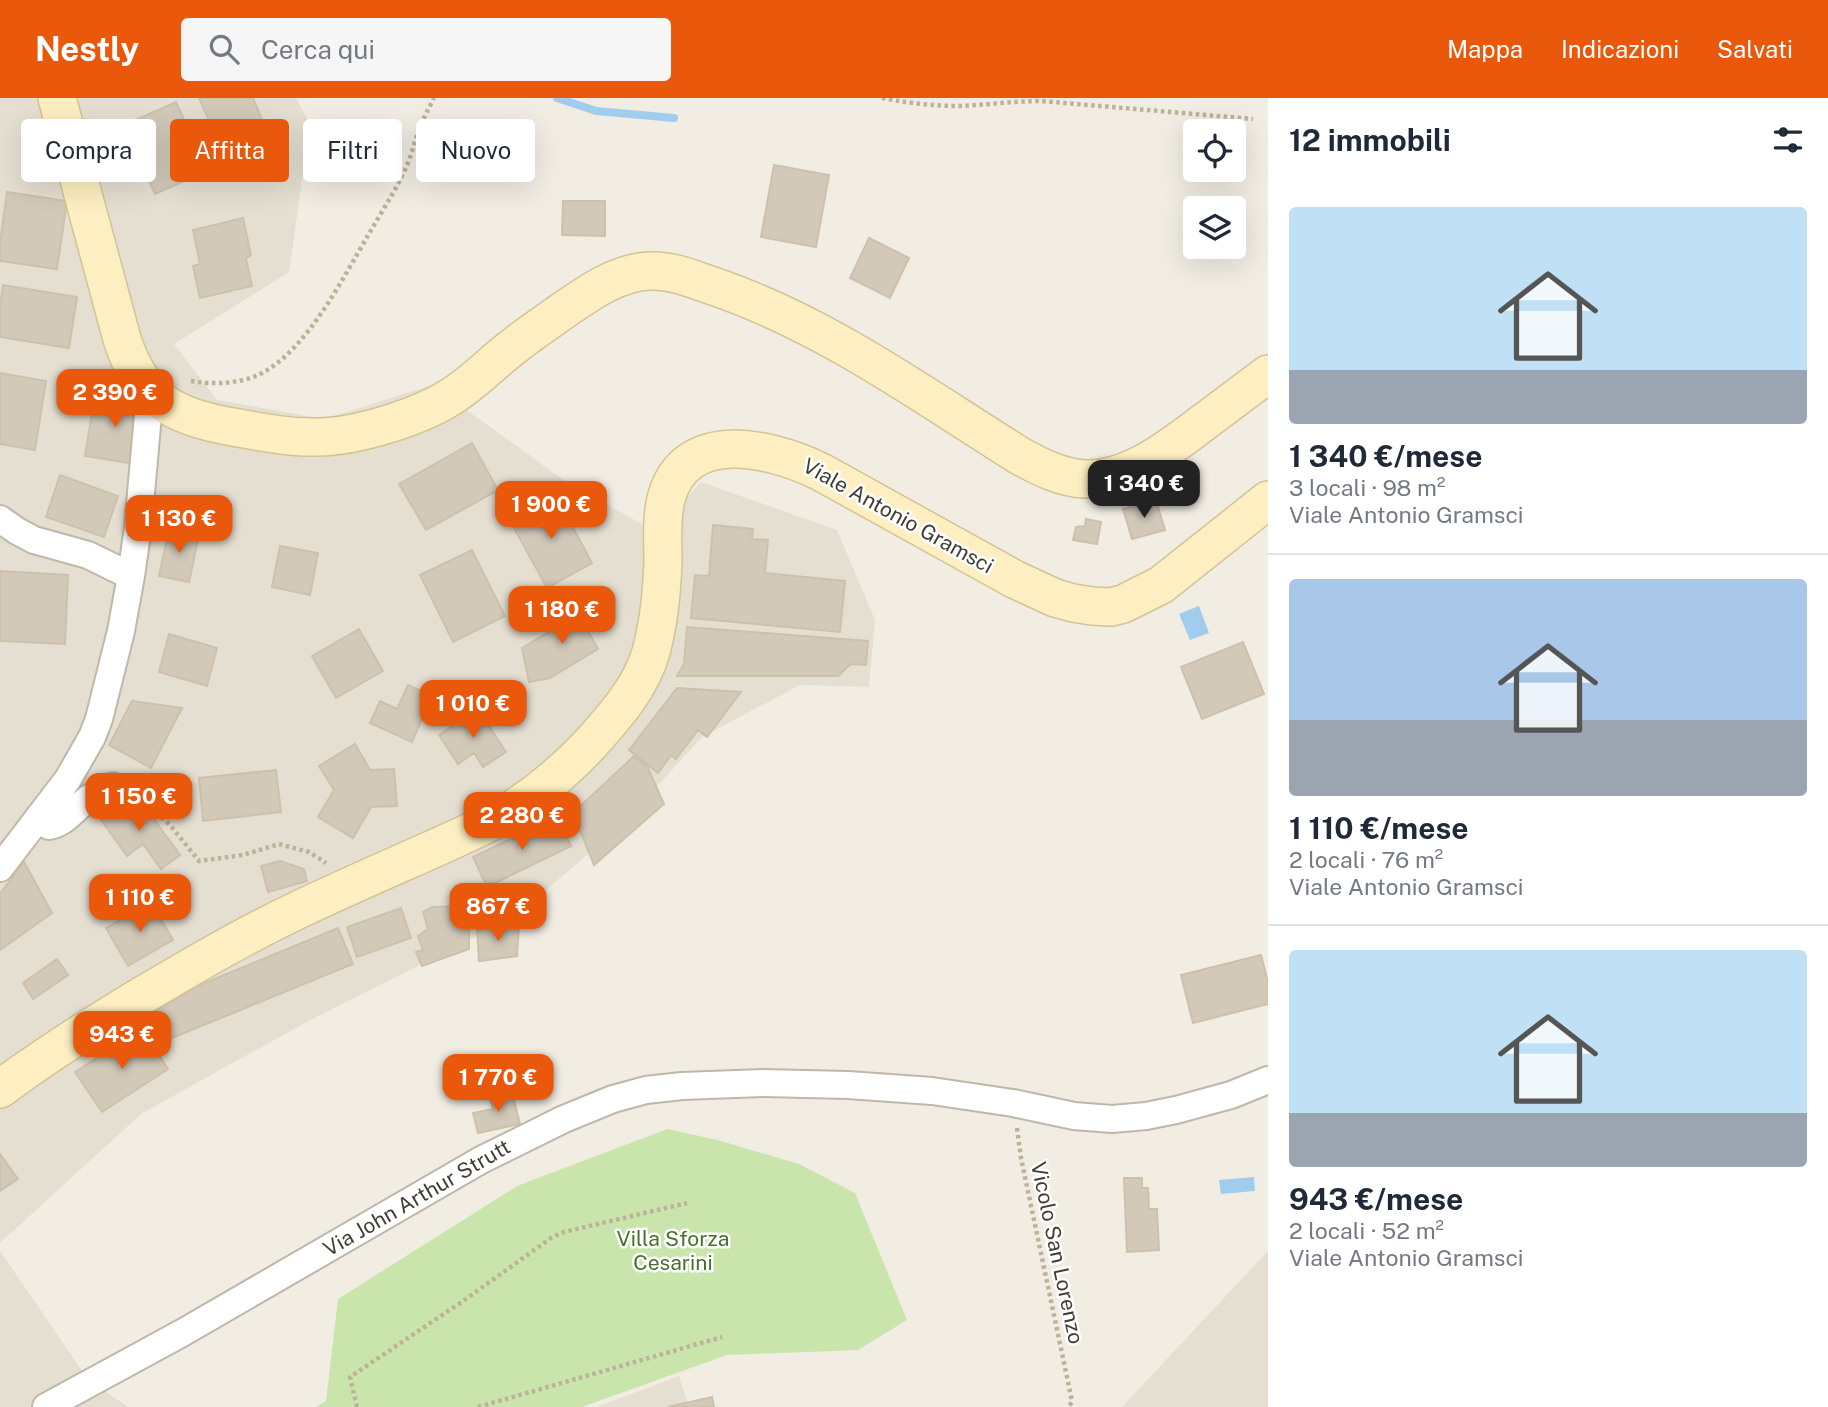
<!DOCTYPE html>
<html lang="it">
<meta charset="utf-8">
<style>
:root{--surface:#fff;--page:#f6f6f7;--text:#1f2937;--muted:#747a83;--line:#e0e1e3;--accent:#ea580c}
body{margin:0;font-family:"Public Sans",sans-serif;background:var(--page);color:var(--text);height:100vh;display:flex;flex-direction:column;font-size:26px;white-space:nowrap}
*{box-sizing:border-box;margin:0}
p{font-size:23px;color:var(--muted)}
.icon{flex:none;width:38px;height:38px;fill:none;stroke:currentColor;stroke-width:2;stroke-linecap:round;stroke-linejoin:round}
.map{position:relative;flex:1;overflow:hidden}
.side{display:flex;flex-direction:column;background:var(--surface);width:560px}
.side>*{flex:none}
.banner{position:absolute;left:21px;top:21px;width:665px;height:63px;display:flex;gap:14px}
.buttons{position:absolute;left:1183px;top:21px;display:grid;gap:14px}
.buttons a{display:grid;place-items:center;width:63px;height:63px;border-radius:7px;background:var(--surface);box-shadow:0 7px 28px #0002;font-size:35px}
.price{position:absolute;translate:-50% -60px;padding:0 16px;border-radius:14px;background:var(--accent);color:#fff;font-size:23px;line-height:46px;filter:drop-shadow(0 2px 4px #0008)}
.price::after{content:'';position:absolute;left:50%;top:42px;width:21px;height:16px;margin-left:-10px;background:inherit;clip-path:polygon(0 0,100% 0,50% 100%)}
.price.current{background:#222;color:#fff}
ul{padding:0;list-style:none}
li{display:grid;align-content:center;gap:14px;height:371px;padding:0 21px}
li+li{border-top:2px solid var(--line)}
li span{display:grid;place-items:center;height:217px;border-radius:7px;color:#555}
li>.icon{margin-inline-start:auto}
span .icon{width:126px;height:126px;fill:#fffc;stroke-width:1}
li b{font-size:30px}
h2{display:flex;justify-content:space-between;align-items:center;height:84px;padding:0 21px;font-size:30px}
.tag{padding:0 24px;border-radius:7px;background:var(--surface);box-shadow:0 7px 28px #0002;font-size:24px;line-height:63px}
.tag.current{background:var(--accent);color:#fff}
header{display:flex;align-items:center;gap:42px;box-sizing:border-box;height:98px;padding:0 35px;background:var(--accent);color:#fff}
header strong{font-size:33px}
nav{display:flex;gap:38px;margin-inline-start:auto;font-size:24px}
.search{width:490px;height:63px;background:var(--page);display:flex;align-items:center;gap:18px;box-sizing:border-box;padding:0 24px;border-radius:7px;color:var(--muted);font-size:26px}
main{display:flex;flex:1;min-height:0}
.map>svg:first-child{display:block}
.residential{fill:#e5dfd1}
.green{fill:#cae5ac}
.water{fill:#a0cced}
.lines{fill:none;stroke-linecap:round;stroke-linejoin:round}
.stream{stroke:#a0cced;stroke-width:8}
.building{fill:#d2c9b9;stroke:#cdc1ac;stroke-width:2}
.street-casing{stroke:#bfb8a9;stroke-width:30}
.secondary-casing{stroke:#d3c396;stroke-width:40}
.path{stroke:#bdb198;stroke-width:4.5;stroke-dasharray:3.5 3.5;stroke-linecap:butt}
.street{stroke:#fff;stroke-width:26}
.secondary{stroke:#fdefc1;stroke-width:37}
.labels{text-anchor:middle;stroke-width:5;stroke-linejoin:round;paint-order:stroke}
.street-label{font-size:21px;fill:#423d34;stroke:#fff}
.park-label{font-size:21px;fill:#447229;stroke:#fff}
</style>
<header>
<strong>Nestly</strong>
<div class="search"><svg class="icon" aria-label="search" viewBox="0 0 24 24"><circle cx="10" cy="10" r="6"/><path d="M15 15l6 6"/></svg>Cerca qui</div>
<nav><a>Mappa</a><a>Indicazioni</a><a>Salvati</a></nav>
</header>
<main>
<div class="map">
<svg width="1268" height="1309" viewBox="0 0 1268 1309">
<rect width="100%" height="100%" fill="#f1ede3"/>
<!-- residential -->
<path class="residential" d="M0 0H296L310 26 289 174 174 246 217 302 325 321 432 287 565 383 656 434 701 384 837 432 875 522 869 589 800 587 702 639 620 729 513 820 303 926 141 1016 0 1145Z
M0 1153 89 1283 129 1309H0Z
M1268 1153V1309H1122L1149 1280Z
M679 1278 689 1309H597Z"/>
<!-- green -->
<path class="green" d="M667 1031 718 1042 799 1066 855 1095 907 1222 858 1252 727 1257 582 1309H316L326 1303 338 1201 517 1088Z"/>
<!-- water -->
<path class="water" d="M1199 508 1209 535 1190 542 1179 516Z
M1254 1079 1255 1093 1221 1096 1219 1082Z"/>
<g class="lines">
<!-- stream -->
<path class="stream" d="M557 0 596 13 674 20"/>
</g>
<!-- building -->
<path class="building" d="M199 0H253L264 27 219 46Z
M176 4 207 73 155 96 124 27Z
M774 67 829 77 816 149 761 139Z
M7 94 67 103 57 171 0 163V145Z
M563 103H605V138L562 137Z
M243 120 251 157 246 161 252 188 200 200 193 168 200 166 193 132Z
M869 140 909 160 890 200 850 180Z
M3 187 77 199 69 250 0 239V207Z
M0 275 46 283 35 352 0 346Z
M95 296 145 304 136 366 85 358Z
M472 345 498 392 426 432 399 386Z
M60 377 118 398 104 439 46 419Z
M555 396 592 465 547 490 509 421Z
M1156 402 1165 432 1132 441 1123 411Z
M1086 421 1101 424 1097 446 1073 442 1076 429 1085 428Z
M713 427 753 431 752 441 768 442 765 475 845 483 840 534 691 520 695 477 709 478Z
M169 431 199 437 189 484 159 478Z
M280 448 318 455 310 497 272 489Z
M472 452 505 518 453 544 420 477Z
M0 473 68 477 65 546 0 543Z
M594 507 604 524 588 533 598 551 550 580 529 584 522 550Z
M687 529 868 543 866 567 851 566 838 578H677L684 566Z
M359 531 383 573 336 600 312 558Z
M169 536 217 550 207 588 159 574Z
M1243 544 1264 596 1202 621 1181 569Z
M408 587 432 598 412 644 370 625 380 603 397 611Z
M677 590 741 594 707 639 698 632 676 661 671 657 658 675 629 652Z
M132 603 182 610 151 670 109 647Z
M478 611 506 654 483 669 474 655 458 666 439 637Z
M355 646 370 672 394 671 397 708 371 709 353 740 318 719 334 692 319 668Z
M634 658 648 670 664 706 594 767 573 715Z
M276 672 281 714 203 723 199 680Z
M122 702 134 718 146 710 180 757 161 771 143 746 127 758 99 719Z
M557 719 571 748 487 789 473 759Z
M280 763 304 771 307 783 268 794 261 768Z
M24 764 52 815 0 852V796Z
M151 804 173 842 128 868 106 830Z
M469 808V851L422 868 416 854 423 852 418 838 428 831 423 814 432 809Z
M401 810 411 840 357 859 347 829Z
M519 828 517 858 479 863 477 831Z
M338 830 353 866 167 942 150 917 195 889Z
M1261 857 1268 885V906L1193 925 1181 877Z
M57 861 68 877 33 901 23 885Z
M142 931 168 971 102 1014 75 974Z
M512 994 520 1026 478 1035 473 1015 493 1011 490 999Z
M0 1056 18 1081 0 1093Z
M1124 1080H1142V1090H1148L1149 1111H1157L1159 1152 1127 1154Z
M712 1299 714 1309H668Z"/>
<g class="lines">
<!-- street casing -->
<g class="street-casing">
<path id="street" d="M0 421 17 433 34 442 88 457 131 478
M38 721 49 728C65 725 71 714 83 705 92 697 102 692 113 688
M0 770 68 681 92 639 99 621 121 533 131 478 138 429 150 294
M46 1309 182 1235 481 1062 564 1021 613 1001 646 992 682 988 763 985 848 987 932 993 1013 1005 1074 1018 1112 1021 1146 1018 1176 1012 1231 997 1268 982"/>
</g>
<!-- secondary casing -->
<g class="secondary-casing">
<path id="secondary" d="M57 0 122 241C141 301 173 319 233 329 261 334 289 340 317 339 356 339 420 319 452 298 473 285 490 267 509 252 526 238 543 227 561 214 587 196 617 174 650 173 673 172 695 182 716 189 828 228 921 296 1020 358 1040 369 1062 380 1085 381 1132 382 1173 347 1208 321 1228 306 1248 291 1268 276
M0 991C43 959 87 931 133 903 187 871 241 839 298 812 342 791 388 771 433 751 455 741 478 731 500 719 534 699 565 673 592 644 616 617 641 589 651 554 659 524 662 494 663 463 663 443 661 421 666 401 685 328 772 350 821 374L1014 481 1055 500 1073 505 1092 508 1111 509 1123 506 1161 487 1268 402"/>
</g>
<!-- path -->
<path class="path" d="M882 0C908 5 933 8 959 8 986 7 1013 3 1041 3L1253 21
M191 283C215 287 242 286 264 274 308 249 342 182 367 139 379 118 393 97 404 74 411 60 414 44 420 29 424 19 429 10 434 0
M136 695 170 727 199 763 243 757 279 746 309 754 326 765
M1017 1030 1021 1060 1072 1303 1069 1309
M357 1309 350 1279 466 1201 551 1140 564 1134 687 1105
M478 1309 722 1239"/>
<!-- street -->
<use href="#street" class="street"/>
<!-- secondary -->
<use href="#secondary" class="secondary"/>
</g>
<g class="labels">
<!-- street labels -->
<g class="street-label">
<text transform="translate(898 418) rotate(29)" y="7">Viale Antonio Gramsci</text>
<text transform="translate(417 1100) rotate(-30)" y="7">Via John Arthur Strutt</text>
<text transform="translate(1057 1155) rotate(78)" y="7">Vicolo San Lorenzo</text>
</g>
<!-- park labels -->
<g class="park-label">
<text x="673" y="1148">Villa Sforza<tspan x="673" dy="24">Cesarini</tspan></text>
</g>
</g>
</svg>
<div class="buttons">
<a><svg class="icon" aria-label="locate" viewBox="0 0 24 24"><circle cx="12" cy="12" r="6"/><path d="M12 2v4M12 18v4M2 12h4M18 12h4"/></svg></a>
<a><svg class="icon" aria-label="layers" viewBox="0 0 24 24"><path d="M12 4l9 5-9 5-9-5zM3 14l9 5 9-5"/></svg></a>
</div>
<b class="price" style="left:115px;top:331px">2 390 €</b>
<b class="price current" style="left:1144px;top:422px">1 340 €</b>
<b class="price" style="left:551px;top:443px">1 900 €</b>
<b class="price" style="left:179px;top:457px">1 130 €</b>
<b class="price" style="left:562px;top:548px">1 180 €</b>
<b class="price" style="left:473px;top:642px">1 010 €</b>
<b class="price" style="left:139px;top:735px">1 150 €</b>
<b class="price" style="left:522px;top:754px">2 280 €</b>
<b class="price" style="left:140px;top:836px">1 110 €</b>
<b class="price" style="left:498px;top:845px">867 €</b>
<b class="price" style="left:122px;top:973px">943 €</b>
<b class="price" style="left:498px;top:1016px">1 770 €</b>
<div class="banner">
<a class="tag">Compra</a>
<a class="tag current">Affitta</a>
<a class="tag">Filtri</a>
<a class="tag">Nuovo</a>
</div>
</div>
<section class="side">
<h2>12 immobili<svg class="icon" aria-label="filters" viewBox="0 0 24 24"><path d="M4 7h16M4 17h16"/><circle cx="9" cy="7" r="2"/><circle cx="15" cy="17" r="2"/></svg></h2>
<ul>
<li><span style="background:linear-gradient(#bfe0f5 75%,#9aa5b1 0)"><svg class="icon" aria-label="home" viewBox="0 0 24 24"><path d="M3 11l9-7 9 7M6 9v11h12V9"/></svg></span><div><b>1 340 €/mese</b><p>3 locali · 98 m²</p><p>Viale Antonio Gramsci</p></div></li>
<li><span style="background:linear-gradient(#a9c7e8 65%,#9aa5b1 0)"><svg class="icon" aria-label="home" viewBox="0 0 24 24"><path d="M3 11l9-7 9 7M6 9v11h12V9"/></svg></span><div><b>1 110 €/mese</b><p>2 locali · 76 m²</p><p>Viale Antonio Gramsci</p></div></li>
<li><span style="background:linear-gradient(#bfe0f5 75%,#9aa5b1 0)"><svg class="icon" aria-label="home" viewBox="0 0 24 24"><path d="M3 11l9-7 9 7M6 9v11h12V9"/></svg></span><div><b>943 €/mese</b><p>2 locali · 52 m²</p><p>Viale Antonio Gramsci</p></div></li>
</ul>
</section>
</main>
